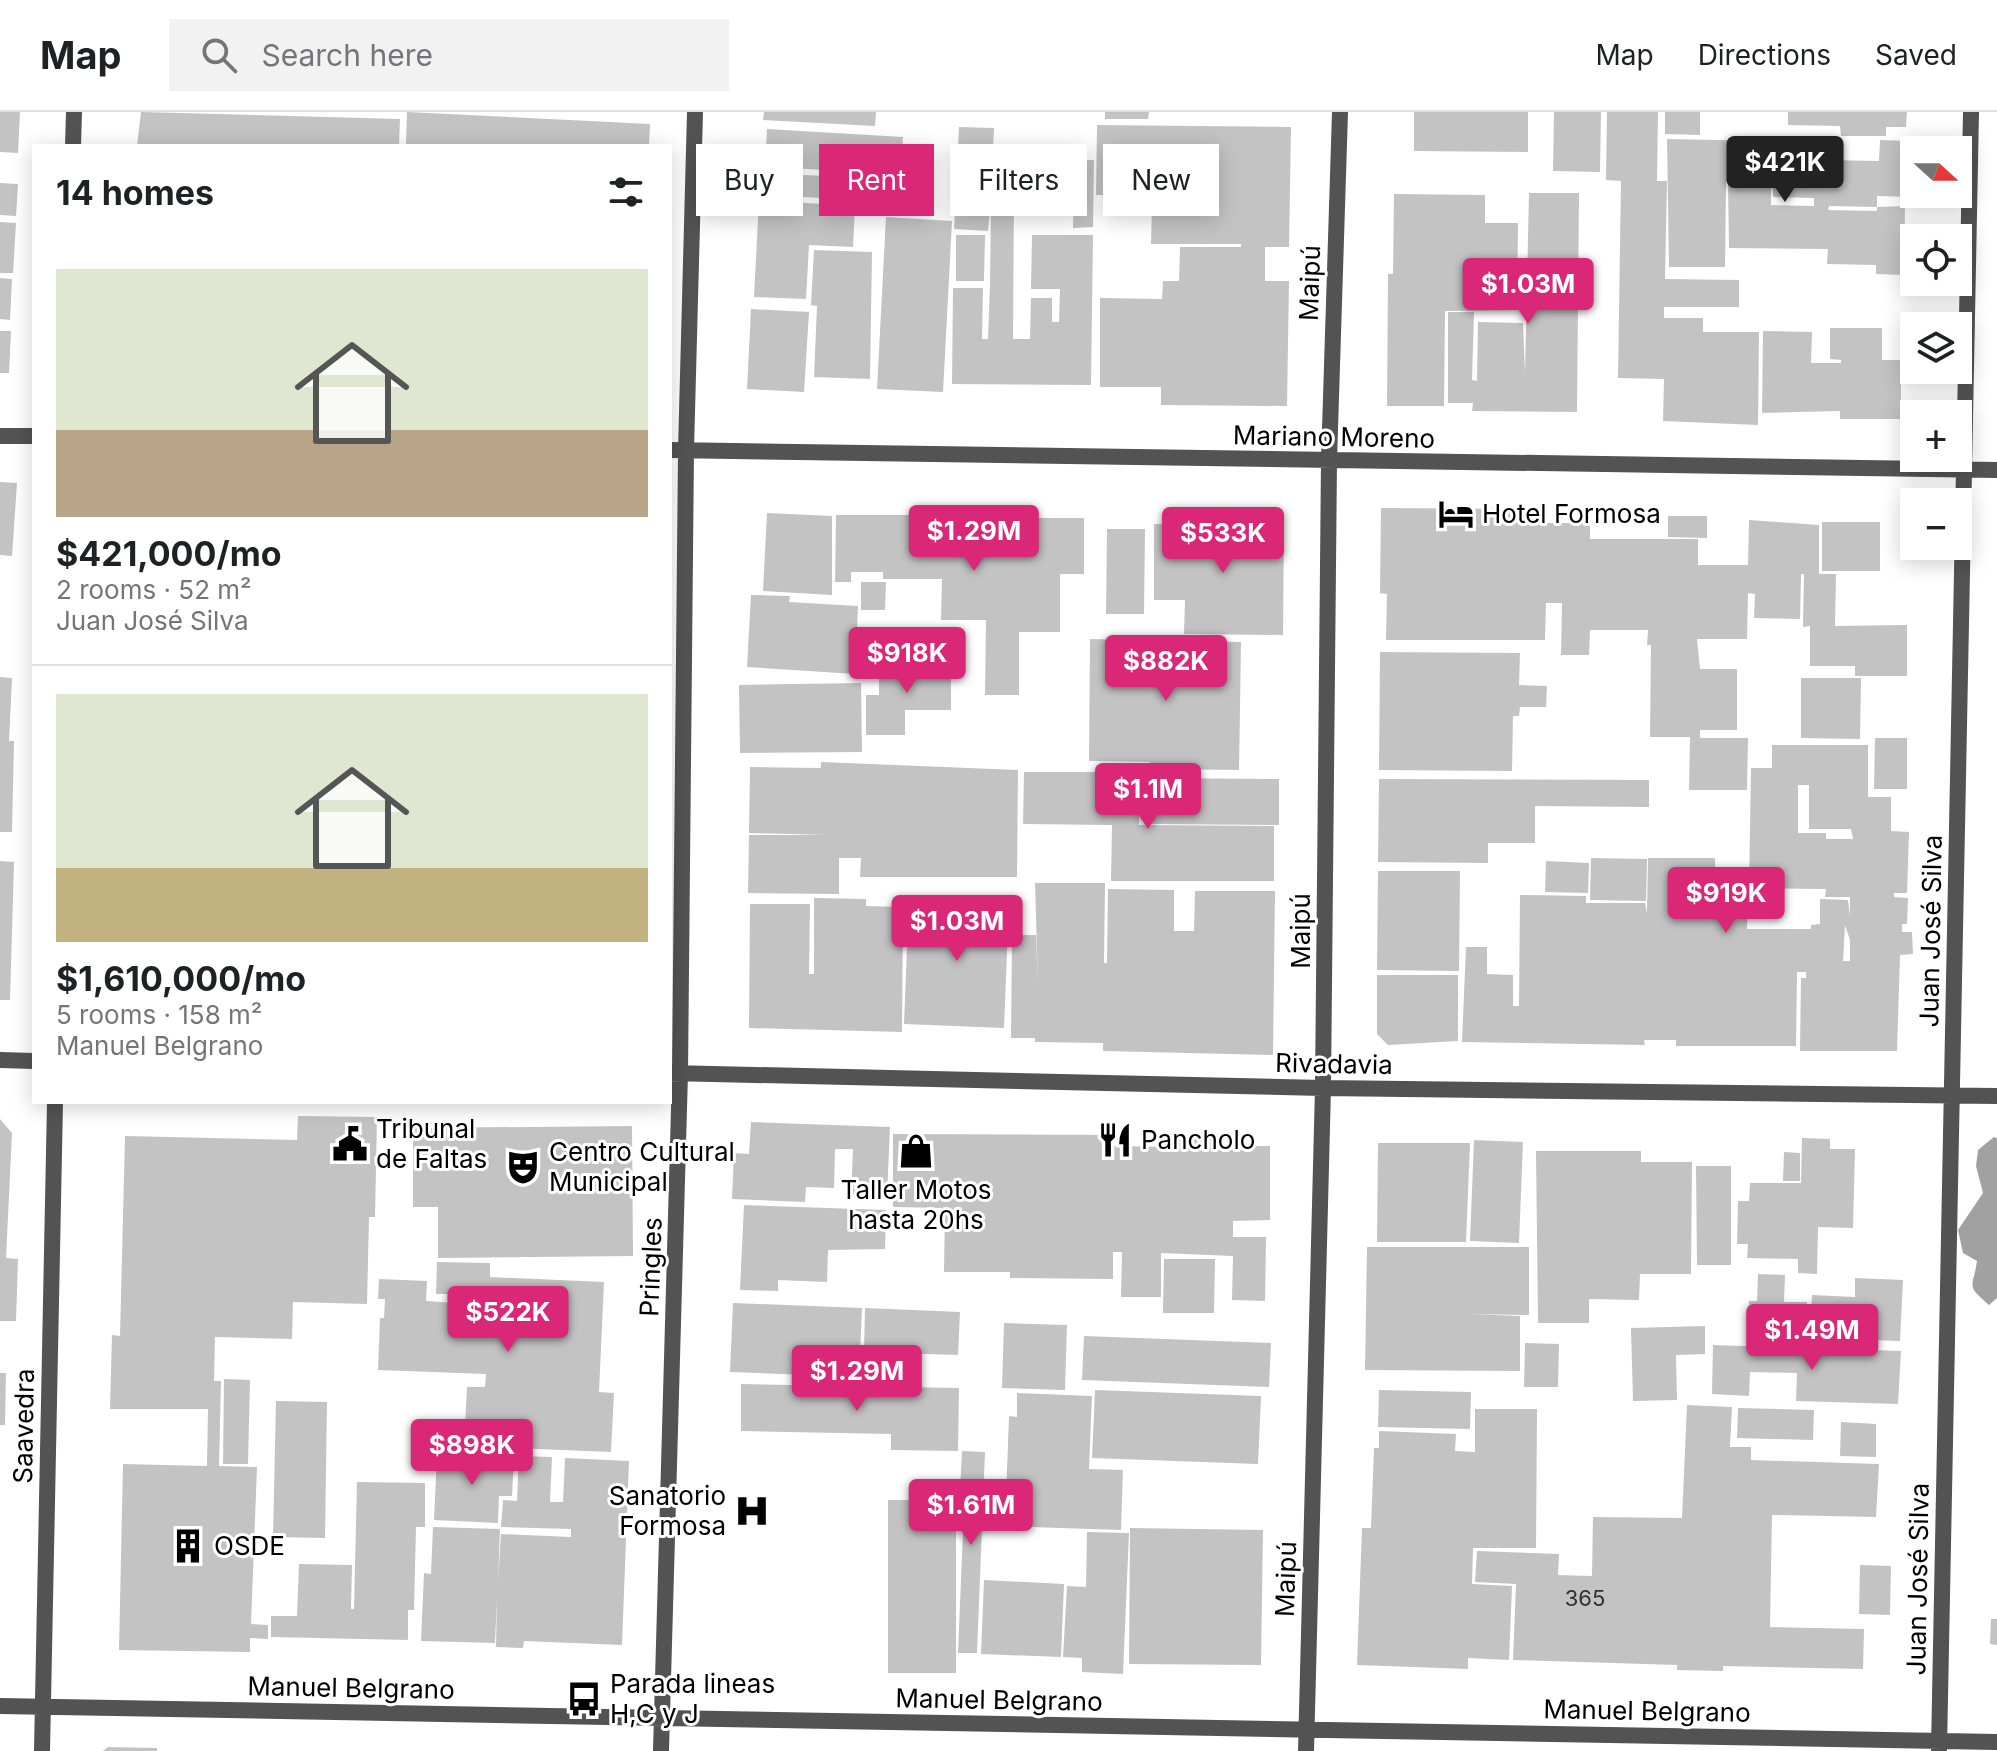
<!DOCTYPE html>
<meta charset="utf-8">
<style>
:root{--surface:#fff;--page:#f2f2f2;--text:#202124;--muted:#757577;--line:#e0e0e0;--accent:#db2777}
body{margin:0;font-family:Inter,sans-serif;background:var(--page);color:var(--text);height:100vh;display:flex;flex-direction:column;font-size:30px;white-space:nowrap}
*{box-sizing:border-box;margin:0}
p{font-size:26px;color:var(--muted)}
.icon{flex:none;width:44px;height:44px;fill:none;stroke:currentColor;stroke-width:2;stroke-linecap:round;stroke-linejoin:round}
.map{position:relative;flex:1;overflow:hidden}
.details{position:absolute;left:32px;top:32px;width:640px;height:960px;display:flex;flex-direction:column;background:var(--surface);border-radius:0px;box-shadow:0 4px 20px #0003}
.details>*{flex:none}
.top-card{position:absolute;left:696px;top:32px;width:760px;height:72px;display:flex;gap:16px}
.needle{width:52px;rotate:111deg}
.controls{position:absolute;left:1900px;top:24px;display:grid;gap:16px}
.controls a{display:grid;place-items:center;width:72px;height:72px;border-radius:0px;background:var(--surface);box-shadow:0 4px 20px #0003;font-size:40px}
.price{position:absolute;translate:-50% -68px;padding:0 18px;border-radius:8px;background:var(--accent);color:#fff;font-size:26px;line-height:52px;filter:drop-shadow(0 2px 4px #0008)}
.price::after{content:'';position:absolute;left:50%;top:48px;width:24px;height:18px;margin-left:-12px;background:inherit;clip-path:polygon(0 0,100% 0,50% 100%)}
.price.current{background:#222;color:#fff}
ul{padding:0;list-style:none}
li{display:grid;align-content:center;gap:16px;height:424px;padding:0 24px}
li+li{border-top:2px solid var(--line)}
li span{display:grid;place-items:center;height:248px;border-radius:0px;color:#555}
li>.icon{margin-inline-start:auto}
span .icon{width:144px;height:144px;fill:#fffc;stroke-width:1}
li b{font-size:34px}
h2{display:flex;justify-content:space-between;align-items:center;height:96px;padding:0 24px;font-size:34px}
.chip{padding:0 28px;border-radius:0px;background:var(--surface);box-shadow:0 4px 20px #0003;font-size:28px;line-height:72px}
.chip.current{background:var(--accent);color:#fff}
header{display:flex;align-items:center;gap:48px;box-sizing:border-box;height:112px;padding:0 40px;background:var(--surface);border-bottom:2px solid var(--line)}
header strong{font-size:38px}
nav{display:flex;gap:44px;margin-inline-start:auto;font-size:28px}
.search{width:560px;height:72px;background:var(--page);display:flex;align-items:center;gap:20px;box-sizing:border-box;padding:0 28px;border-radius:0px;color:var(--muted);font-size:30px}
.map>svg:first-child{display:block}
.water{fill:#a1a1a1}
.building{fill:#c3c3c3;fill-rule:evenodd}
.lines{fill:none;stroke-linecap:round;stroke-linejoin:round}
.street{stroke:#535353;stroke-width:16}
.labels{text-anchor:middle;stroke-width:6;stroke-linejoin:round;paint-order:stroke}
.number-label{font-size:22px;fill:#313131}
.street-label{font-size:26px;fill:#000;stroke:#fff}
.poi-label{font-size:26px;fill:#000;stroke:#fff;text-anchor:start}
</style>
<header>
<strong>Map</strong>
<div class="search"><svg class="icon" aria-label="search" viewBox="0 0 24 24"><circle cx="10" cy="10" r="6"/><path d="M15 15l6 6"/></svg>Search here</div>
<nav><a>Map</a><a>Directions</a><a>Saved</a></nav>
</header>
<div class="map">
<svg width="1997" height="1639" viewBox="0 0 1997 1639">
<rect width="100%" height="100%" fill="#fff"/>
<!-- water -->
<path class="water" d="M1994 1025 1997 1026V1186L1989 1193C1965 1172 1973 1177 1977 1149L1963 1141 1958 1118 1983 1081 1976 1054 1978 1038Z"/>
<!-- building -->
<path class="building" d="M0 0H20L18 41 0 40Z
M141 0 400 7 399 34H137Z
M407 0 650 12 649 34 406 32Z
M764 0H876L875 14 763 8Z
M1105 0H1149L1148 7H1105Z
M1414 0H1528V40L1414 39Z
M1554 0H1601L1600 60 1553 59Z
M1607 0H1658L1657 69H1667L1665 167 1739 168V195H1664V206H1703V220H1759L1758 313 1663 309 1664 267 1618 266 1621 69 1606 68Z
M1665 0H1700V23L1665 22Z
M1788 0H1907L1906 15H1886V24H1841L1840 14 1788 13Z
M1097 13 1291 15 1289 135H1265V169H1289L1287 294 1161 293V275H1100V186L1162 187 1163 169H1179L1180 135H1241V132H1151L1152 90H1161V57H1135V83H1096Z
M959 15 994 16 991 76H1014L1013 227H1030L1031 186H1052V210H1059L1060 177H1031L1032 123H1093L1091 273 952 272 953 176H983L982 227H988L990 173 991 89 988 119 954 117Z
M767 17 903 25 901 58 868 56V60L765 55Z
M1667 27 1773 29V47L1879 49 1880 28 1912 29V85L1877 84V95L1829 94 1828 98 1877 99V95L1905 94 1904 163 1876 162V153L1827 152 1828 137 1729 136 1728 73 1771 74V93L1814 94V86L1773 85V70H1726L1725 155H1669Z
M1074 48H1094L1093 115 1073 116Z
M766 61 863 66 861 88 765 83Z
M0 71 18 72 16 104 0 103Z
M1529 81H1579L1577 300 1472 299 1473 291H1448V200H1474L1472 268 1477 269 1478 210 1523 211 1525 261Z
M1394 82 1485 83V111H1518L1517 198 1445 199 1444 294H1387L1388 162H1393Z
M759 88 855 94 853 135 809 133 806 187 754 185Z
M886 105 952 109 943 280 877 277Z
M0 110 16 111 13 161H0Z
M956 123H985L984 169H956Z
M814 138 872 140 870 267 814 265 817 194 811 193Z
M0 166 12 167 10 208 0 207Z
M751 197 809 200 804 280 747 277Z
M1830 216H1882V248H1901V307H1840V299L1762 301 1763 219 1812 220 1811 251H1841V248L1830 247Z
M0 219H11L9 261H0Z
M0 370 17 371 12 444 0 443Z
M1381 396 1546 397 1547 411H1590V427H1698V453H1748L1749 408 1819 413V462H1836L1835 514 1907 513V564H1855V554H1810V514L1803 515 1804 462H1801L1800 507 1754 506 1755 482 1748 481 1747 527H1697L1700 557H1737V618H1700V626H1748L1747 678H1689L1690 625H1650L1651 533H1647L1648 518H1590L1589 543H1561L1562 491H1546L1545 528H1386L1387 482 1380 481Z
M767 401 832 404V483L763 479Z
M836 403H942V416H982V406H1084V462H1060V520H1019V583H985L986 508H941L942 467H883V460H851V470H835Z
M1668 404H1707V426L1668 425Z
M1224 407 1284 408 1283 523 1184 522 1185 488H1154V412H1225Z
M1822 410H1880V459H1822Z
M1107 417H1145L1144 502H1106Z
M861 470H886L885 498H861Z
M751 483 790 484 789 490 858 494 855 562 747 555Z
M1090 527 1241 530 1239 658 1149 657 1150 650 1089 649Z
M1380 540 1520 541 1519 573 1547 574 1546 595H1520L1519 604H1513L1512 659 1379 658Z
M879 552H951V598H905V623H866V583H879Z
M0 565 12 566 9 629H14L12 720H0Z
M1801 566H1861L1860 627 1801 626Z
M861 571 862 640 740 641 739 573Z
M1875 626H1907V677H1874Z
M1772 633H1868V685H1891V719L1909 720 1907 781H1894V785L1908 786 1907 812H1902V820H1912L1913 842 1900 843 1897 939H1800L1801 866H1806V860H1797L1796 934H1676V928H1644L1645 933 1462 930 1466 835H1487V862L1513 863V894H1519L1520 783 1586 784V791H1645L1647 801 1648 746H1715V758L1748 759 1747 817H1811V813L1820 812V787L1848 788 1850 804V785H1825L1826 777 1749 776 1751 656H1772ZM1798 673H1809V717H1851L1853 727H1826V721H1798ZM1845 813 1850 828V849H1843Z
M821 650 1018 658 1017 765H860L861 746H839V782L748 781 749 723H827L749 721 750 655 821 656Z
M1024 660H1139V713L1274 714V769H1111L1112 713 1023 712Z
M1151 666 1279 667V713L1150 712Z
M1379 667 1649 668V695L1535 694V731H1488V751L1378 750Z
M1591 746 1647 747 1646 789 1590 788Z
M0 749 14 750 10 888H0Z
M1546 749 1589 751 1588 781 1545 780Z
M1378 759H1460L1459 859 1377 858Z
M1035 771H1105L1104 851H1107L1108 777 1174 778V819H1194L1195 779H1275L1273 943 1103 939V931L1035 930V926H1011L1012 823H1036L1038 873Z
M814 786 866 787V794L903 795 902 920 749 916 750 792H810L809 862H814Z
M909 786 1009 789 1004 916 904 912Z
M1377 863H1458V929L1388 933 1377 922Z
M298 1004 377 1005 375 1105H369L367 1192 293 1190 292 1227 215 1225 214 1269H221L219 1354 257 1355 251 1512 268 1513V1527L250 1526V1540L119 1538 123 1352 207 1354 208 1297H110L112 1223 120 1224 125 1024 297 1028Z
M0 1007 12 1021 6 1146 18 1147 16 1209H0Z
M751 1010 890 1015 887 1084 851 1083 853 1037H835L834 1076 806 1075 805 1090 732 1087 734 1041 749 1042Z
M632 1014 633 1144 438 1146V1095H413V1016Z
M893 1022 1114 1023V1034L1170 1035V1023H1223V1034H1270V1108L1233 1109V1125H1266L1265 1189 1232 1188 1233 1144 1161 1141V1185H1121L1122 1140H1113V1167L1010 1166V1160H944L945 1096 893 1095Z
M1802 1026 1830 1027V1037H1855L1853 1116 1818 1115 1817 1162 1798 1161V1147L1747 1146 1748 1132H1737L1738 1089H1749L1750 1071H1801Z
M1474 1028 1523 1030 1519 1131 1470 1129Z
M1378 1031H1470L1466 1130H1377Z
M1536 1039H1641V1050H1692L1691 1162H1640L1639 1188 1589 1187V1211H1538Z
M1784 1040 1800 1041V1069H1783Z
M1696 1054H1731V1153H1697Z
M744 1093 886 1098 885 1137 828 1138 827 1170 778 1168V1179L740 1178Z
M1367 1135H1529V1203L1468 1202 1520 1204V1259L1365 1258Z
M1164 1147H1215L1214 1201H1163Z
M437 1150 490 1151V1165L604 1170 599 1280 614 1281 611 1340 464 1334 467 1275H485L486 1262 378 1258 380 1206H384L385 1187H378L379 1167 427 1169 426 1189 455 1191 454 1209 488 1210V1199L459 1198V1182H436Z
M1758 1162 1785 1163 1784 1190H1807L1806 1226 1748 1224 1749 1189H1757Z
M1855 1166 1903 1168 1900 1229 1810 1226 1812 1183 1855 1185Z
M733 1191 862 1196 859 1265 730 1260Z
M865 1196 960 1200 958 1243 864 1240Z
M1004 1211 1067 1213 1065 1278 1002 1276Z
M1705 1214V1242L1676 1243 1677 1288 1633 1289 1631 1216Z
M1084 1224 1271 1231 1269 1275 1082 1268Z
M1525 1231 1559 1232 1558 1275H1524Z
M1713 1233 1901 1239 1898 1292 1796 1289 1797 1261 1750 1260 1749 1284 1712 1282Z
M0 1261H6L5 1313H0Z
M224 1267 250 1268 248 1352H223Z
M741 1272 959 1276 958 1339 891 1338V1322L741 1319Z
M1095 1278 1261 1284 1258 1352 1092 1346Z
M1379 1278 1471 1280 1470 1317 1378 1315Z
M1017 1281 1092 1284 1089 1357 1123 1358 1121 1418 1005 1414 1009 1304 1017 1305Z
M276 1289 327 1290 325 1426 273 1425Z
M1687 1293 1732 1295 1730 1335H1751V1348L1879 1352 1876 1405 1772 1403 1770 1515 1864 1517 1863 1557 1723 1554V1559L1677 1558V1553L1513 1548 1516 1472 1475 1470 1477 1439 1559 1442 1558 1463 1592 1464 1593 1405 1682 1406Z
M1738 1296 1814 1298 1813 1328 1737 1326Z
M1475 1297H1537L1536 1436H1473L1472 1472 1512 1474 1509 1548 1468 1546V1557L1357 1553 1362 1416H1371L1374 1336H1379V1319L1456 1322 1455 1339 1475 1340Z
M1841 1310 1876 1312V1345L1840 1344Z
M962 1339 985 1340 977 1541H958L963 1419H958Z
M437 1342 514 1345 512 1384H499L498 1411 434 1408Z
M519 1344 552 1345 550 1390H563L565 1346 629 1349 622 1533 524 1529 523 1536 496 1535 497 1486 495 1531 421 1529 424 1461 431 1462 433 1415 500 1417 498 1470 501 1422 571 1425V1417L501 1415 503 1388 517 1389Z
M357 1370 425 1371V1415H416L414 1498H408V1528L271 1525V1504H297L299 1452 352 1453 351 1497H354Z
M888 1388H956V1561H888Z
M1130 1416 1263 1418 1261 1553 1129 1552Z
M1087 1420 1129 1421 1123 1562 1082 1560V1546L1063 1545 1067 1474 1086 1475Z
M1860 1453 1891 1454 1890 1503 1859 1502Z
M984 1468 1064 1472 1061 1545 981 1542Z
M1991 1507H1997V1533L1990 1532Z
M108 1635 157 1636V1639H103Z"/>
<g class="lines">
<!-- street -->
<path class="street" d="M73 34 74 0
M0 324H34
M670 338 1997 358
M0 948 34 949
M671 961 1323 976 1997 984
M0 1594 1997 1630
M1939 1637 1971 0
M42 1639 55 990
M661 1639 680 961 686 338 695 0
M1306 1639 1323 976 1329 349 1340 0"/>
</g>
<!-- icons -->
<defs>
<g id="hotel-bare" transform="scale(2.76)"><path d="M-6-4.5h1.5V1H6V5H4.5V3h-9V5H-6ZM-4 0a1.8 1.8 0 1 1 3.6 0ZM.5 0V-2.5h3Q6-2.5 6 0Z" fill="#000" stroke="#fff" stroke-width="2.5" paint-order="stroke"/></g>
<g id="restaurant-bare" transform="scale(2.76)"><path d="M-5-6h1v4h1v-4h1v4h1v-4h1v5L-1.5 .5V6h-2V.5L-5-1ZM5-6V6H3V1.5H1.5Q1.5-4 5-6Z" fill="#000" stroke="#fff" stroke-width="2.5" paint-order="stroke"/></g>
<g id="civic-bare" transform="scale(2.76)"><path d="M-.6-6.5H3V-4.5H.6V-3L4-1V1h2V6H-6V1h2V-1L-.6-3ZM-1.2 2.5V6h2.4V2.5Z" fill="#000" stroke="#fff" stroke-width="2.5" paint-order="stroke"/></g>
<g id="shop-bare" transform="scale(2.76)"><path d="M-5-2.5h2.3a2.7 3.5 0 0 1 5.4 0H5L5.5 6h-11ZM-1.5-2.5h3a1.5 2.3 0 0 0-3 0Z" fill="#000" stroke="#fff" stroke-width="2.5" paint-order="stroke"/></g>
<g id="theatre-bare" transform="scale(2.76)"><path d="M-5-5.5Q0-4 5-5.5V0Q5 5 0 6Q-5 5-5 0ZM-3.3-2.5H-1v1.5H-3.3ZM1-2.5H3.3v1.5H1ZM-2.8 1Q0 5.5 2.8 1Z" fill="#000" stroke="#fff" stroke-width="2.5" paint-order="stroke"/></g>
<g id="hospital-bare" transform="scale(2.76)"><path d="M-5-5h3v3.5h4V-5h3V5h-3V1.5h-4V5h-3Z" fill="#000" stroke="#fff" stroke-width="2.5" paint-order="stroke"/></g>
<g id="building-bare" transform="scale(2.76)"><path d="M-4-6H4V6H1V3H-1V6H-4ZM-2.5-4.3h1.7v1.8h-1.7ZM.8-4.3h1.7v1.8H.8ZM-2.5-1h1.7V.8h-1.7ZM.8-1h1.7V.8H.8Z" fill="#000" stroke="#fff" stroke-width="2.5" paint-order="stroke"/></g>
<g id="bus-bare" transform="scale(2.76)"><path d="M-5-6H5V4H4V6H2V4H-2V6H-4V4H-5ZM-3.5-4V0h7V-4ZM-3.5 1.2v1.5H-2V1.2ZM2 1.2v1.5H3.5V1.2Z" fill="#000" stroke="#fff" stroke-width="2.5" paint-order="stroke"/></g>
</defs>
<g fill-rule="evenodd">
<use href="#hotel-bare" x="1456" y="402"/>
<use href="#restaurant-bare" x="1115" y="1028"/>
<use href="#civic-bare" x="350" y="1032"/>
<use href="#shop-bare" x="916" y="1039"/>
<use href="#theatre-bare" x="523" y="1055"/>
<use href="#hospital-bare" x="752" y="1399"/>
<use href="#building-bare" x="188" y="1434"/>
<use href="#bus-bare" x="584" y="1587"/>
</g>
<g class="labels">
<!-- number labels -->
<g class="number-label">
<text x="1585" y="1494">365</text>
</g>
<!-- street labels -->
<g class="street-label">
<text transform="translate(1310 171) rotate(-88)" y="9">Maipú</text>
<text transform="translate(1334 325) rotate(1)" y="9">Mariano Moreno</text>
<text transform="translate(1301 819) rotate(-90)" y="9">Maipú</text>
<text transform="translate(1931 819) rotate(-89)" y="9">Juan José Silva</text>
<text transform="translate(1334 952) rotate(1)" y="9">Rivadavia</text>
<text transform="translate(651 1155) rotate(-88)" y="9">Pringles</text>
<text transform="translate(24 1314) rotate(-89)" y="9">Saavedra</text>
<text transform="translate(1286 1467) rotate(-88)" y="9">Maipú</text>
<text transform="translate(1918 1467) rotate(-89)" y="9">Juan José Silva</text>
<text transform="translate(351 1576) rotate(1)" y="9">Manuel Belgrano</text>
<text transform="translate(999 1588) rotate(1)" y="9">Manuel Belgrano</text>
<text transform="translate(1647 1599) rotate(1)" y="9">Manuel Belgrano</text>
</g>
<!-- poi labels -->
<g class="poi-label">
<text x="1482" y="411">Hotel Formosa</text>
<text x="376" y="1026">Tribunal<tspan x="376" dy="30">de Faltas</tspan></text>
<text x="1141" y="1037">Pancholo</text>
<text x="549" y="1049">Centro Cultural<tspan x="549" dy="30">Municipal</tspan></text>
<text x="916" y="1087" text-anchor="middle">Taller Motos<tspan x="916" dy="30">hasta 20hs</tspan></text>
<text x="726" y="1393" text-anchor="end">Sanatorio<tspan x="726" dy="30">Formosa</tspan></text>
<text x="214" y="1443">OSDE</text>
<text x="610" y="1581">Parada lineas<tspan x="610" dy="30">H,C y J</tspan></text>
</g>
</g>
</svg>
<div class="controls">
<a><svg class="needle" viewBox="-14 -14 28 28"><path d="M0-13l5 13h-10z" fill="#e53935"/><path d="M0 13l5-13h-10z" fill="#757577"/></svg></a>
<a><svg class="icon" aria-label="locate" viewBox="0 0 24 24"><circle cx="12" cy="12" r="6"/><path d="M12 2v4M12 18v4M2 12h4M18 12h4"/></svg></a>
<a><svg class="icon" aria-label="layers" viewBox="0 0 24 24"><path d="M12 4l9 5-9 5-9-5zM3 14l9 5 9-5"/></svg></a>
<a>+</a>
<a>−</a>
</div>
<b class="price current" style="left:1785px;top:92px">$421K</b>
<b class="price" style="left:1528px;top:214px">$1.03M</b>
<b class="price" style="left:974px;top:461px">$1.29M</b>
<b class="price" style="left:1223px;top:463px">$533K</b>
<b class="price" style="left:907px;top:583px">$918K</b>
<b class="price" style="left:1166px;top:591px">$882K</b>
<b class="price" style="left:1148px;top:719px">$1.1M</b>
<b class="price" style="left:1726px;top:823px">$919K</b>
<b class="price" style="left:957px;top:851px">$1.03M</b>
<b class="price" style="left:508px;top:1242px">$522K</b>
<b class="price" style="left:1812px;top:1260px">$1.49M</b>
<b class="price" style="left:857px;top:1301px">$1.29M</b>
<b class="price" style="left:472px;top:1375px">$898K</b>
<b class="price" style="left:971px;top:1435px">$1.61M</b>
<div class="top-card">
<a class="chip">Buy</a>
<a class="chip current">Rent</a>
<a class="chip">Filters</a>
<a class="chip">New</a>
</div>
<section class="details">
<h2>14 homes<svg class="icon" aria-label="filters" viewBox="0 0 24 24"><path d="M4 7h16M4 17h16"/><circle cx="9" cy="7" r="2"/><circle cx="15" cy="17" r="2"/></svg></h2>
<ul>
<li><span style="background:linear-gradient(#dfe7d0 65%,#b9a48a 0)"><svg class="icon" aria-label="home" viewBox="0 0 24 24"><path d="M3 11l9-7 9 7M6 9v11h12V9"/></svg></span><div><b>$421,000/mo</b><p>2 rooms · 52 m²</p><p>Juan José Silva</p></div></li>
<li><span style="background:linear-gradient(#dfe7d0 70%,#c2b280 0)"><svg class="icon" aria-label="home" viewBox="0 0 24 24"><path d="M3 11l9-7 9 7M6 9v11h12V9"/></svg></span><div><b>$1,610,000/mo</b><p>5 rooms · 158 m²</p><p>Manuel Belgrano</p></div></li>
</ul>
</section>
</div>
